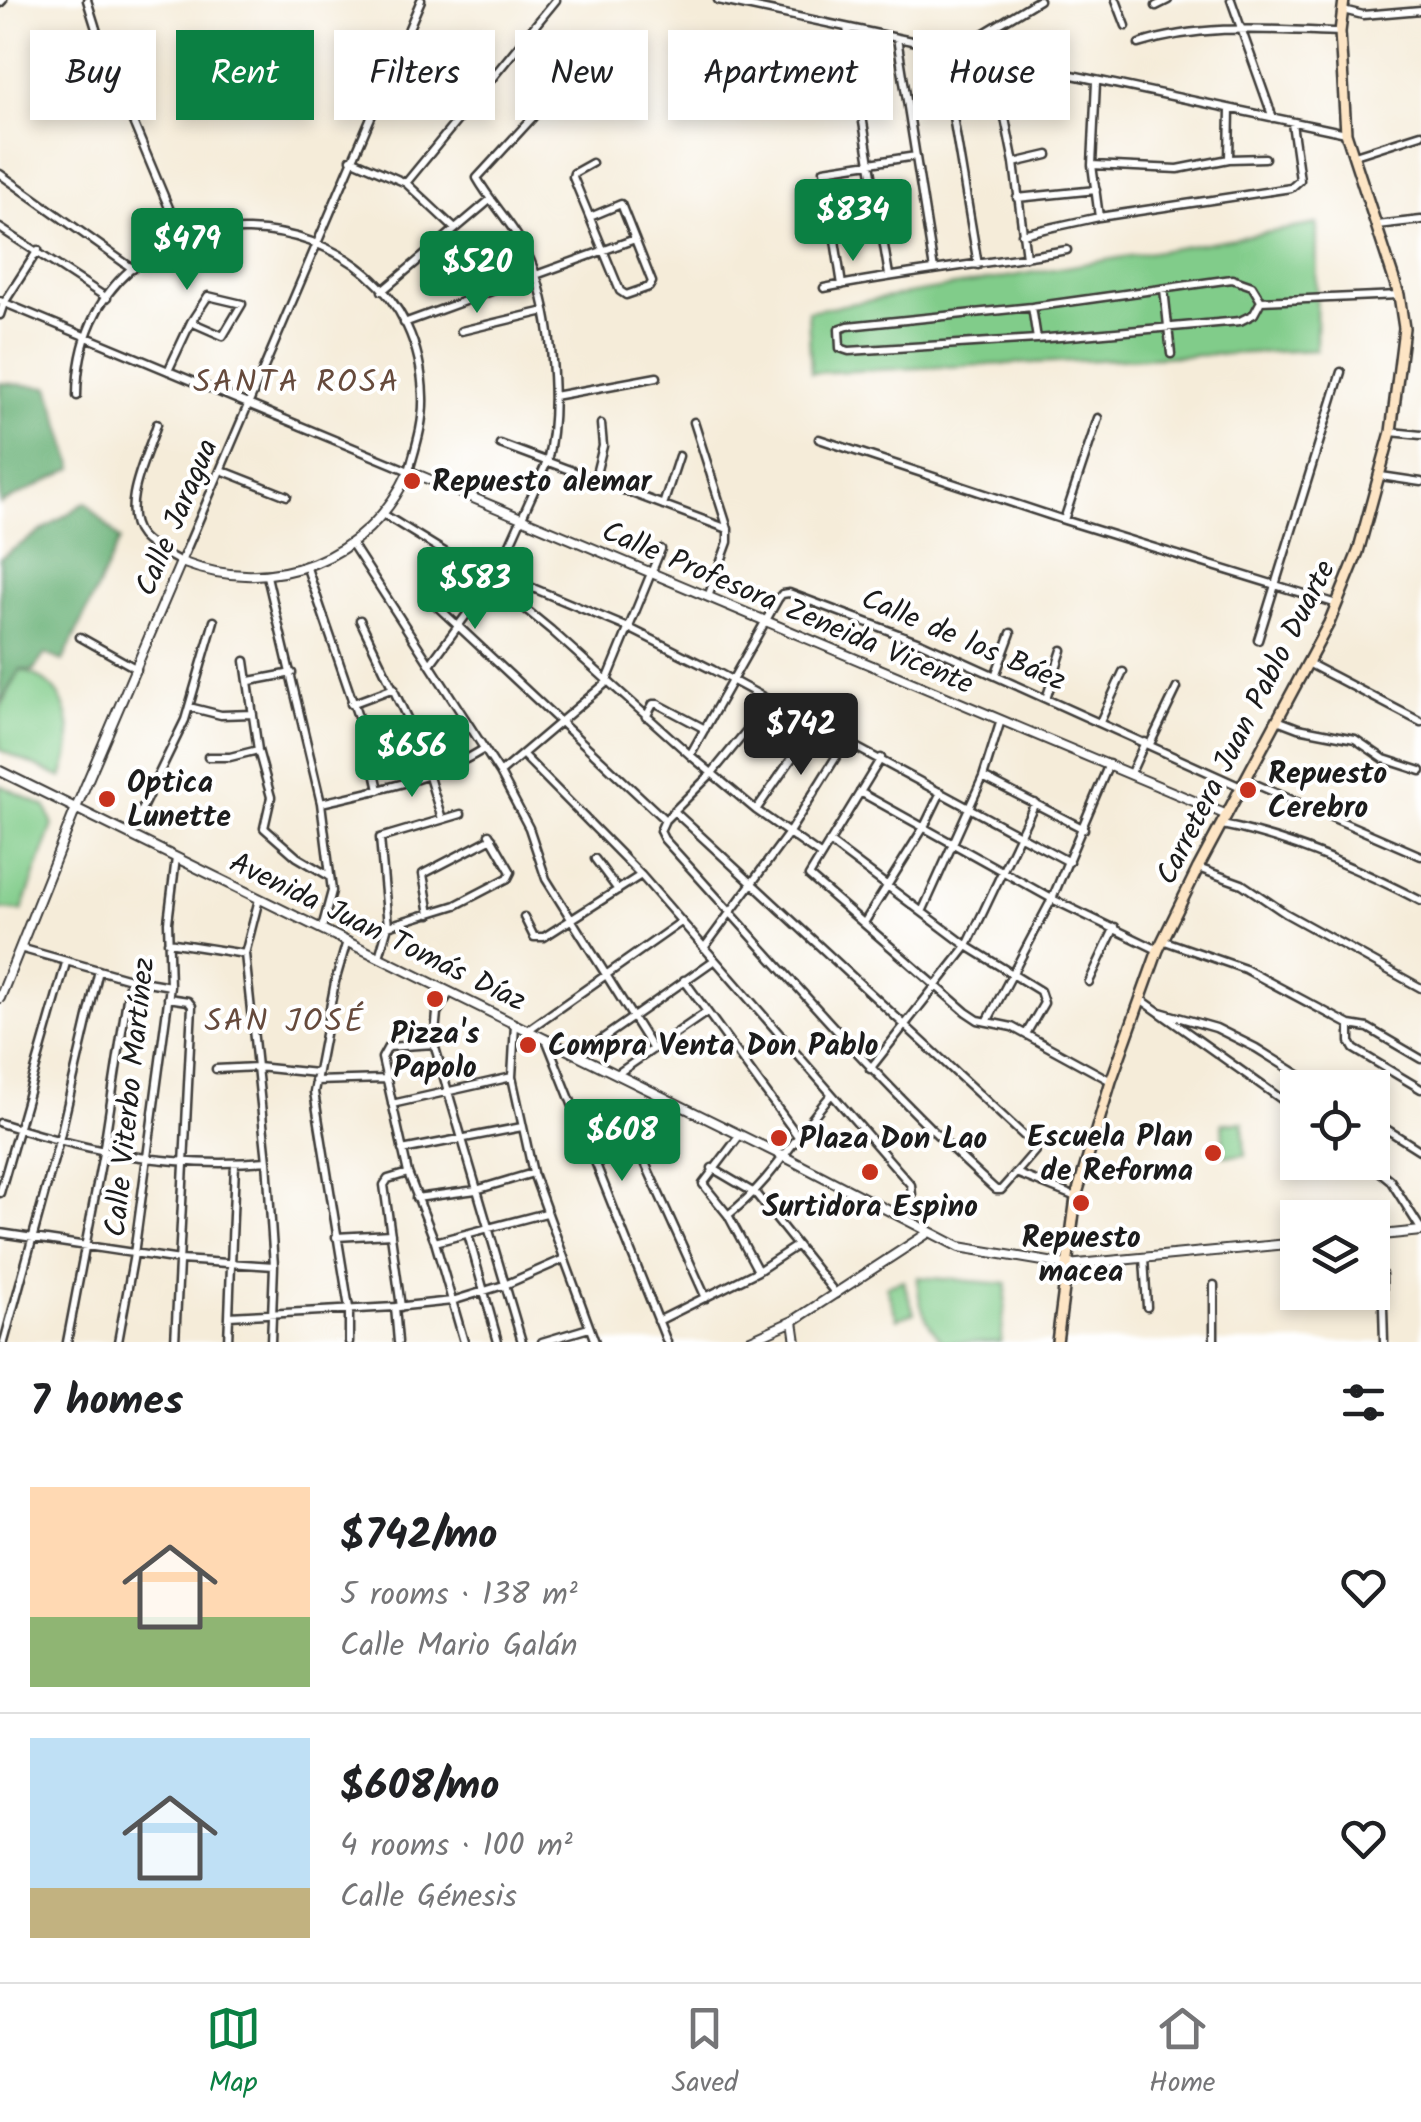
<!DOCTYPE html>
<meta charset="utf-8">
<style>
:root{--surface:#fff;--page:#f6f6f6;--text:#202124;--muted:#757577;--line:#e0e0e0;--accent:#0b8043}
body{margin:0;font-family:Kalam,sans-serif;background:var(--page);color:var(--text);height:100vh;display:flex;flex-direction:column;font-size:38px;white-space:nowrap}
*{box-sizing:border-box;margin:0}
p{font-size:32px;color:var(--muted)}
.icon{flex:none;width:55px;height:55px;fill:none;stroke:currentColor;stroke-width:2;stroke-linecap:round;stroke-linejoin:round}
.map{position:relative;height:1342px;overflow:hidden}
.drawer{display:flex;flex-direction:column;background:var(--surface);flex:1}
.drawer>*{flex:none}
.guide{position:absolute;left:30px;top:30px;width:1362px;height:90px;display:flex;gap:20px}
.tools{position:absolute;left:1280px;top:1070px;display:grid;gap:20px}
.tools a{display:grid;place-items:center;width:110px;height:110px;border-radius:0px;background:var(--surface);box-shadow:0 5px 15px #0003;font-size:50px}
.price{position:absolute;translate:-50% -85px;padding:0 22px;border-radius:10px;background:var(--accent);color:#fff;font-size:32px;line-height:65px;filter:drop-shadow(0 2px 5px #0008)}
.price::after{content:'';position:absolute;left:50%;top:60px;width:30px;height:22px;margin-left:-15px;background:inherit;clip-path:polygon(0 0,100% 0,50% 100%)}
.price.active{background:#222;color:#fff}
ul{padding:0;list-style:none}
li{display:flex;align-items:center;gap:30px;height:250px;padding:0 30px}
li+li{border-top:2px solid var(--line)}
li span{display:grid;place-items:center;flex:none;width:280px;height:200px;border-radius:0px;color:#555}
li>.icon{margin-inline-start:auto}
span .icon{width:120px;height:120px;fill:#fffc;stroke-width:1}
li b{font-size:42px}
h2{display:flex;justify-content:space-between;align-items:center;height:120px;padding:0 30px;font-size:42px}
.chip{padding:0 35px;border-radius:0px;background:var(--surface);box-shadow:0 5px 15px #0003;font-size:35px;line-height:90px}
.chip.active{background:var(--accent);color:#fff}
.tab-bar{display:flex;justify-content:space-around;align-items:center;height:140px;border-top:2px solid var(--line);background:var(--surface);font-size:28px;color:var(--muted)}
.tab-bar a{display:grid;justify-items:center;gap:5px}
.tab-bar .active{color:var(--accent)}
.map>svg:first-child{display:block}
.green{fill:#81cc8a;stroke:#4e7453;stroke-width:2.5}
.forest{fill:#68b076;stroke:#426649;stroke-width:2.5}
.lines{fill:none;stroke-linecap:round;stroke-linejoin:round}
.minor-casing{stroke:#3d3b38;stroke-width:11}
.tertiary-casing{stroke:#3d3b38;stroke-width:12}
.secondary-casing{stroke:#3d3b38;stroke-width:14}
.minor{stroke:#fff;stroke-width:6}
.tertiary{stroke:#fff;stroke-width:8}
.secondary{stroke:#fde5c5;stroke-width:9}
.poi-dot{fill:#c8321e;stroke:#fff;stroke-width:4}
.labels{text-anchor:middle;stroke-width:8;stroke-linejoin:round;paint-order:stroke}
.poi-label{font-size:30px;font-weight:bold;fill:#1c1c1c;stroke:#fff;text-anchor:start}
.street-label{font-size:30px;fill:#1c1c1c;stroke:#fff}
.neighbourhood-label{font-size:32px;letter-spacing:2.5px;fill:#664a3c;stroke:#fff}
</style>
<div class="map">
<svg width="1421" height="1342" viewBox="0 0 1421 1342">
<rect width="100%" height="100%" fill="#fff"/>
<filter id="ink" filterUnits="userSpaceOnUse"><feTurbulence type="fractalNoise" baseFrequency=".01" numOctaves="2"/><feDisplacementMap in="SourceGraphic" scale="20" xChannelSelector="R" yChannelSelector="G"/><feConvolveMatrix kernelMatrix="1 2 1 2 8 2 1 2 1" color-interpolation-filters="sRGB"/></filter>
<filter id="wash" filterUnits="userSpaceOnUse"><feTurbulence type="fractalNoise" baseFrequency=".0048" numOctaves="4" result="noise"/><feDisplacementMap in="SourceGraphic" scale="40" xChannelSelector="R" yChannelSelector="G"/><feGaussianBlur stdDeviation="2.25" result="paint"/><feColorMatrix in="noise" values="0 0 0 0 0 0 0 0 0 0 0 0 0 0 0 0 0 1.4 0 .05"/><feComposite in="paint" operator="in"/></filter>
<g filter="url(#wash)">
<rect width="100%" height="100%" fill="#f5ecd9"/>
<!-- green -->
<path class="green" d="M1317 224 1316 350 811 373 808 311Z
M20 670C72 683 78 735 62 778L0 750V709Z
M0 785 46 807 53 825 22 911 0 909Z
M1243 1122 1245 1155 1224 1156 1222 1123Z
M918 1277 1007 1284 1001 1342H943C925 1322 917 1304 918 1277Z
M903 1280 914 1313 897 1319 886 1286Z"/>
<!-- forest -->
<path class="forest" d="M0 383 49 387 74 468 0 504Z
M86 502 120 540 63 661 45 654 33 671 20 669 0 703V558Z"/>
</g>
<g filter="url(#ink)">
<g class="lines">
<!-- minor casing -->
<g class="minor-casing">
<path id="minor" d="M87 0 102 48 182 239
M718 0 1346 133
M1116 0 1126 26
M1231 0 1273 118
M0 3 3 0
M1156 6 1168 0
M1343 10 1363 15 1421 10
M847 28 889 275
M405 35 492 75
M897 38 934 270
M1139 44C1204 23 1273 30 1340 32
M945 47V69L978 265
M956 50 1039 0
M993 58 1014 163 1026 257
M52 71 102 48
M1096 82 1092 165 1099 217
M1355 155 1421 134
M351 159 406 183 455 229
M1229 159 1265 158
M1014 163 1048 155
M1092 165 1178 169 1229 159 1230 109
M0 174 133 269
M406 183 556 0
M1017 198 1096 190
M590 217 621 204 652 282 649 287 626 295 620 291 573 177 574 173 592 163
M1377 225 1421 220
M0 228 107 298
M1022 234 1099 217 1291 188 1300 180 1292 123
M842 285 824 170 916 156
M824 288C905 272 986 264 1067 250
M1164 289 1171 354
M382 291 491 199
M0 301 409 471C416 446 424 423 423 397 418 182 78 167 77 396
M1261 301 1254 314 1240 321 1037 339 849 351 840 348 839 329 848 326 1032 307 1232 279 1252 286 1261 301 1399 295
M1032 307 1037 339
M0 315 4 303 38 250
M404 323 635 239
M461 331 545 311
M168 371 191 322 208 296 242 304 223 336 191 322
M554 396 657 377
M694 422 728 529V542L708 597
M157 424C148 454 118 509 141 536 150 547 169 555 181 562L421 0
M1391 432 1421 435
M819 439 1064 520 1337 604
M500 444 728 529
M221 470 287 496
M1381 476 1421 482
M595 478 603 446 601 424
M663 505 679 456
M383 514 490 580 551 630 690 755 756 810 820 855
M1064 520 1098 418
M352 544 500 773 529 828 546 879 652 1048
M307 568 372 758 379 790
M497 573 631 629 713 670 1069 862
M267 576 321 803 332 891 322 928
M425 595 665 820
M360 620 418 741 442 819
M80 637 137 669
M1258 640 1341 372
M245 661 258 750 271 797 264 828 297 857 329 876
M431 663 497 573 547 462C561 404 552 301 525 249 512 223 491 203 477 178L569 78
M1308 663 1421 722
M995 676 1011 633
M250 681 292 673
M1046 699 1062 650
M770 702 712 773 665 820 660 831 664 839C773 958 876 1082 996 1190H1001L1016 1173 1076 1197
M351 704 394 688
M189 707 221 715 253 714
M646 717 653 704H658L705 729
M1277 720 1298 728 1355 739 1384 759 1421 771
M1100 722 1123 672
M1150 744 1177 688
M523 755 641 875 911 1185 912 1196 899 1216
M690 755 778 599 782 594 789 593 922 643 1241 787
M208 757H230L258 750
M372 758 418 741
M881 758 809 876 966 1012 978 1020 1012 1027 1111 1081
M500 773 606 683 661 549
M1131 773 1145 742
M983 777 1084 829
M1246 780 1421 856
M860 792 1052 899 1158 950
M321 803C378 790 434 780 484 749
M756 810 815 725
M675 812 1035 1146V1151L1016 1173
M1222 825C1290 838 1359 869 1421 901
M130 833 185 720 214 621
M829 842 967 946 1040 991 1044 1003 1026 1034
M595 859 618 890
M1198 868 1242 884 1285 913 1421 988
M259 899 245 954 267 1161 274 1266 271 1342
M922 912 983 777 1001 720
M430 914 423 874 492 838
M524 917 534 937H544L641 875
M864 923 924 827 941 792
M388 926 456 905 508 878 511 872 489 834
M1162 940 1245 969 1350 1025 1368 1028 1421 1059
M347 941 335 982 314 1092 349 1308V1342
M168 942 245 954
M20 948 130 979 170 986
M704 948 788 834 846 741
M379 957 388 926 380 838 461 814
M684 980 797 1135
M1089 982 1115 927
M450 992 437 1013 434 1044 522 1342
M168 998 188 1001 192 1006 175 1342
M1142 1000 1298 1111
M1160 1012 1216 1028 1256 1048 1320 1088
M988 1020 1052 899 1109 764
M515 1024 512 1077 533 1173 595 1342
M1350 1025V1042L1354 1049 1421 1089
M528 1030 681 922
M546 1039 667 1342
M434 1044 388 1047 382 1058 408 1173 435 1242 464 1342
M579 1055 713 961
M216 1069 257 1067 316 1073
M870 1069 967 946 1035 803
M617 1074 707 1012
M315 1081 385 1079
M392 1104 512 1077
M1372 1120 1421 1151
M0 1123C91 1152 171 1169 267 1161
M581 1132 618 1121 628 1125 706 1298
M740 1135 703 1184 728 1215 758 1271
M402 1150 522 1127
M1368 1162 1390 1180 1421 1229
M712 1168 756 1194 836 1294
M0 1193 66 963
M416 1198 476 1190 533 1173
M728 1215C771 1182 795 1137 830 1096
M0 1233 180 1260 274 1266
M468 1234 498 1342
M336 1237 391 1234
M435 1242 546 1213
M1144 1258 1147 1307
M1382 1274 1384 1342
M1214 1285V1342
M395 1307 398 1342
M401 1307 384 1185 388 1179 408 1173
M229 1316 395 1307 452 1301 507 1284 564 1259
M658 1321 758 1271 796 1246
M4 1342 59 1141 99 970
M67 1342 103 1153 130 979
M118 1342 134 1254 170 986 168 922 176 858
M228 1342 235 1164
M542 1342 589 1328"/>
</g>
<!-- tertiary casing -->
<g class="tertiary-casing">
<path id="tertiary" d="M0 771 785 1157 959 1247 1067 1265 1298 1243
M0 998 76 808 181 562C272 597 368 561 409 471L1227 815
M1372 1236 1421 1231
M793 1321 796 1342
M746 1342 793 1321 928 1233"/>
</g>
<!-- secondary casing -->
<g class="secondary-casing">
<path id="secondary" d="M1057 1342 1076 1197 1111 1081 1158 950 1198 868 1329 623 1358 552 1391 432 1404 328 1399 295 1346 133 1340 32 1344 0"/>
</g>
<!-- minor -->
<use href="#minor" class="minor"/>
<!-- tertiary -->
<use href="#tertiary" class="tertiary"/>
<!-- secondary -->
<use href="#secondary" class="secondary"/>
</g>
</g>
<!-- markers -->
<g class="poi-dot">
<circle cx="412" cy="481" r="10"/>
<circle cx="1248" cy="790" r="10"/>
<circle cx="107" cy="799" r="10"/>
<circle cx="435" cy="999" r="10"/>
<circle cx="528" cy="1045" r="10"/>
<circle cx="779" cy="1138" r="10"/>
<circle cx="1213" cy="1153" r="10"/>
<circle cx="870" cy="1172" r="10"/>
<circle cx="1081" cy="1203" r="10"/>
</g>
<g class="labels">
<!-- poi labels -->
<g class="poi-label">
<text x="432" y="491">Repuesto alemar</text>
<text x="1268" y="783">Repuesto<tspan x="1268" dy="34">Cerebro</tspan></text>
<text x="127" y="792">Optica<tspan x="127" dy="34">Lunette</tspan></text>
<text x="435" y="1043" text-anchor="middle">Pizza's<tspan x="435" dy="34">Papolo</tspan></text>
<text x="548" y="1055">Compra Venta Don Pablo</text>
<text x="1193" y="1146" text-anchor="end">Escuela Plan<tspan x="1193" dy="34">de Reforma</tspan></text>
<text x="799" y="1148">Plaza Don Lao</text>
<text x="870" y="1216" text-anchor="middle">Surtidora Espino</text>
<text x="1081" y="1247" text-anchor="middle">Repuesto<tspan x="1081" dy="34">macea</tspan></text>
</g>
<!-- street labels -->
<g class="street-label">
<text transform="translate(176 517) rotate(-67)" y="10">Calle Jaragua</text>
<text transform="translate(788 607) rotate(23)" y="10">Calle Profesora Zeneida Vicente</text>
<text transform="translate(964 639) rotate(23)" y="10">Calle de los Báez</text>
<text transform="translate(1245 722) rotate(-63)" y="10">Carretera Juan Pablo Duarte</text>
<text transform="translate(378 931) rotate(26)" y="10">Avenida Juan Tomás Díaz</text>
<text transform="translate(129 1097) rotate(-84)" y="10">Calle Viterbo Martínez</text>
</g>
<!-- neighbourhood labels -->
<g class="neighbourhood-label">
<text x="297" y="392">SANTA ROSA</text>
<text x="285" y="1031">SAN JOSÉ</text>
</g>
</g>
</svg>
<div class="tools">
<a><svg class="icon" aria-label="locate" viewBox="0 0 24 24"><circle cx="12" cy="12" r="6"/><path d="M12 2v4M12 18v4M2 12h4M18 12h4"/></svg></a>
<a><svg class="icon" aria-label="layers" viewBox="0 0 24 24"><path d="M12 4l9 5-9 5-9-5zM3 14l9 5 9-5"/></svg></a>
</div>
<b class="price" style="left:853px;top:264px">$834</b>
<b class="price" style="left:187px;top:293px">$479</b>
<b class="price" style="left:477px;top:316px">$520</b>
<b class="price" style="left:475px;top:632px">$583</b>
<b class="price active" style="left:801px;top:778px">$742</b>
<b class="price" style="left:412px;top:800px">$656</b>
<b class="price" style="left:622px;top:1184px">$608</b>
<div class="guide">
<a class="chip">Buy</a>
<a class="chip active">Rent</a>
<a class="chip">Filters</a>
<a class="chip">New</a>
<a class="chip">Apartment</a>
<a class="chip">House</a>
</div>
</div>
<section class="drawer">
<h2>7 homes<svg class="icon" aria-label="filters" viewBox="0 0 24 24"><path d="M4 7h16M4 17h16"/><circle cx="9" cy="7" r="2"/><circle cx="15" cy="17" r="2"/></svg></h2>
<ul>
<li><span style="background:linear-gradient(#ffd9b3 65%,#8fb573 0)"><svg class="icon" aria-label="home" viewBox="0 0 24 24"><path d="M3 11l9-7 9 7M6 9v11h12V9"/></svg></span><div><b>$742/mo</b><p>5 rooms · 138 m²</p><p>Calle Mario Galán</p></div><svg class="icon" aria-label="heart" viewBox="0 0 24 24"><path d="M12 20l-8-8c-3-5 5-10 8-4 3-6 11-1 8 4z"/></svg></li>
<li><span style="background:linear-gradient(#bfe0f5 75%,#c2b280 0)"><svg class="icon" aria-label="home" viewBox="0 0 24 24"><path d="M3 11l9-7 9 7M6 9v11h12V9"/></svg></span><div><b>$608/mo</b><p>4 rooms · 100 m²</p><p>Calle Génesis</p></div><svg class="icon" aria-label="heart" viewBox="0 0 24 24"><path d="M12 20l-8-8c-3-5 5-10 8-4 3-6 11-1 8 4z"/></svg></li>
</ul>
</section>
<nav class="tab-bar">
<a class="active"><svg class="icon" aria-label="map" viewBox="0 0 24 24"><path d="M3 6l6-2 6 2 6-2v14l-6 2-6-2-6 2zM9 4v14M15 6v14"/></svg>Map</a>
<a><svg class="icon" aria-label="saved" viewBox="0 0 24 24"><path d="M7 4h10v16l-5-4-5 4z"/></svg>Saved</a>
<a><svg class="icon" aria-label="home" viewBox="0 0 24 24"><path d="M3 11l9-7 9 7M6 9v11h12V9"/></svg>Home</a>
</nav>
